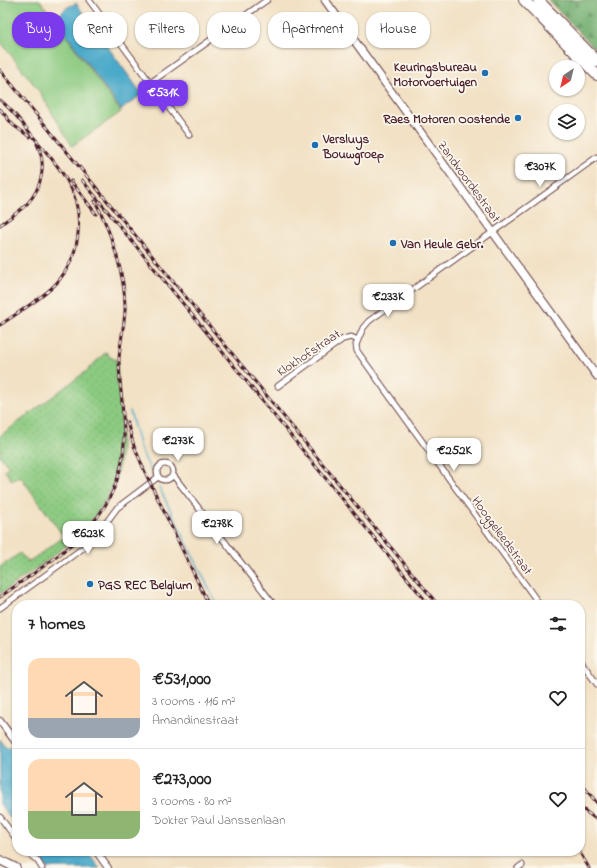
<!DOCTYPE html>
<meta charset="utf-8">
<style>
:root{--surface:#fff;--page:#f6f6f6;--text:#222;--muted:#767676;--line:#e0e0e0;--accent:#7c3aed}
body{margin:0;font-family:"Indie Flower",sans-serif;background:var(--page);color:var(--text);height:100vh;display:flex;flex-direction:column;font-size:15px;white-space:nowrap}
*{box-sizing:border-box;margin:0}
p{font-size:13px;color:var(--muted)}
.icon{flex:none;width:22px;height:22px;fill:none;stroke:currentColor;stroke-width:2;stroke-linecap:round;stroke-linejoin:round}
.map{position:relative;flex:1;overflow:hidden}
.details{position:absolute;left:12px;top:600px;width:573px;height:256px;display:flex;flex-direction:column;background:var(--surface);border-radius:16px;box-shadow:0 1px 3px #0004}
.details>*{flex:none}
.banner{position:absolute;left:12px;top:12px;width:573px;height:36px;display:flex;gap:8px}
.needle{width:26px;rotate:215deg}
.controls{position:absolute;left:549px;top:60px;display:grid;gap:8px}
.controls a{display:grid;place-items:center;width:36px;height:36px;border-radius:50%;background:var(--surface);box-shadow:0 1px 3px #0004;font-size:20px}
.price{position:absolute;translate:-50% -34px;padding:0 9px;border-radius:8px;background:#fff;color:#222;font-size:13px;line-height:26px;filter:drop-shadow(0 1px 2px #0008)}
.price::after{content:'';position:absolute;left:50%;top:24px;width:12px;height:9px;margin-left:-6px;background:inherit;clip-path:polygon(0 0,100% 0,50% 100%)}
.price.active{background:var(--accent);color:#fff}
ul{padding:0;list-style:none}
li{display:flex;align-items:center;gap:12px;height:100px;padding:0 16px}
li+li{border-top:1px solid var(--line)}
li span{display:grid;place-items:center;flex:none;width:112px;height:80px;border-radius:12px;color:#555}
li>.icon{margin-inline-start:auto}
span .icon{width:48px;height:48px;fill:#fffc;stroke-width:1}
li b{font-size:17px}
h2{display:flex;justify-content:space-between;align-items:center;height:48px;padding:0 16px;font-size:17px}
.tag{padding:0 14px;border-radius:16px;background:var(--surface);box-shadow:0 1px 3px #0004;font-size:14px;line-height:36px}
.tag.active{background:var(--accent);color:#fff}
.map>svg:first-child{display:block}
.grass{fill:url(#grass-dots);stroke:#6b7456}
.forest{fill:url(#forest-firs);stroke:#5e664d}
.pitch{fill:#8cca81;stroke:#6b7456}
.water{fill:#4aa9c9;stroke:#4a647a}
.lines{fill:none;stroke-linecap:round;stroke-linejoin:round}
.stream{stroke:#4aa9c9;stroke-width:1.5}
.minor-casing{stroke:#633c42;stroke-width:7}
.tertiary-casing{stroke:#633c42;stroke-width:8}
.secondary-casing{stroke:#633c42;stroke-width:9}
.primary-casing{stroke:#633c42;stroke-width:10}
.motorway-casing{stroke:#633c42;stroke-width:12}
.minor{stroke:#fff;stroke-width:5}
.tertiary{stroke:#fff;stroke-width:6}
.secondary{stroke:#fff;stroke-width:7}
.primary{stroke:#fff;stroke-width:8}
.motorway{stroke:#fff;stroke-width:10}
.rail-casing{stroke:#4a1f2b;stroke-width:3}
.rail{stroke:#fbf7ec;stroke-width:1.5;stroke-dasharray:4.5;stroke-linecap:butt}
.poi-dot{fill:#1f6fb2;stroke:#fbf7ec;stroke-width:1.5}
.labels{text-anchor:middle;stroke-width:3.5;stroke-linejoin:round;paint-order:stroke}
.poi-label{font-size:13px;font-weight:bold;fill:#4a1f2b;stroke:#fbf7ec;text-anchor:start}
.street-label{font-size:13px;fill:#4a1f2b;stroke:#fbf7ec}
</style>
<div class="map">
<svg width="597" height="868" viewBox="0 0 597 868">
<defs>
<pattern id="grass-dots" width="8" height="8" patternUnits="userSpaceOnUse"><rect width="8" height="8" fill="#8cca81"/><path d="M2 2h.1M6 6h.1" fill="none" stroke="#7aad70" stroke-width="1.8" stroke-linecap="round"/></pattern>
<pattern id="forest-firs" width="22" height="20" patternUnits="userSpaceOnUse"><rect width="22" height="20" fill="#71ae6f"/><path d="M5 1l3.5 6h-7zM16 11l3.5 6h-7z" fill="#5f8d5b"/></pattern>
</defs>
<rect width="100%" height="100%" fill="#fbf7ec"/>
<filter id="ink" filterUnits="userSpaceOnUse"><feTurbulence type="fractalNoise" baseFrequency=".025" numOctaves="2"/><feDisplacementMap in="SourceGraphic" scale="8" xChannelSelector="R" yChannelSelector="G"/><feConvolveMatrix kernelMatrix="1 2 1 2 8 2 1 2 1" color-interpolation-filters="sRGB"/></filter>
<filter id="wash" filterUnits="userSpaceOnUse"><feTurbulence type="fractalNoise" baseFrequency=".012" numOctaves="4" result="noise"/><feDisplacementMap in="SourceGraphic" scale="16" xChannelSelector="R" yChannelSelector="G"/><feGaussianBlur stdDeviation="0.9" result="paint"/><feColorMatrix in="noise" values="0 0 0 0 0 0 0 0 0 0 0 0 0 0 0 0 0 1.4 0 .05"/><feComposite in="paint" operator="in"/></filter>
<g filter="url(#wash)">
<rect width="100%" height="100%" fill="#f2e1c5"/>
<!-- grass -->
<path class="grass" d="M106 352 110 357 117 360C118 392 124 425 120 457 113 523 48 559 0 594V567L20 553 28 562 64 537 20 476 12 481 5 471 8 466 0 456V436L85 372Z"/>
<!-- forest -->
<path class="forest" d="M548 0H597V51Z"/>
<!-- pitch -->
<path class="pitch" d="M0 0H40L121 112 72 146 39 91 0 41Z"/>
<!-- water -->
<path class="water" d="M76 3 142 94 121 110 55 19 66 8Z
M0 739 6 748 10 746 17 755V827L0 804Z
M35 851H87L100 868H48Z"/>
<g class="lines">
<!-- stream -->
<path class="stream" d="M130 411 140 448 151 471
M159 487 217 605"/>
</g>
</g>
<g filter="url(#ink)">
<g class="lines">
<!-- minor casing -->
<g class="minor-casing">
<path id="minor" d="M89 0 189 135
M150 83 267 0
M358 340 356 345 357 351 540 605
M278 386 343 339 351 337 358 340 363 328 369 321 597 157
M157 472a8 8 0 1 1 16 0a8 8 0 1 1-16 0Z
M173 475 274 605
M0 608 83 548 94 539 117 508 158 477
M580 660 597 684
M0 817 17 840
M25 851 37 860 42 868
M518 868 522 865"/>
</g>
<!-- tertiary casing -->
<g class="tertiary-casing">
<path id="tertiary" d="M0 721 17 744
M96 851 108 868"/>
</g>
<!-- secondary casing -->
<g class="secondary-casing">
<path id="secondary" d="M325 0 597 376"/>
</g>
<!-- primary casing -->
<g class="primary-casing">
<path id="primary" d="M0 860 16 868"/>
</g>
<!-- motorway casing -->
<g class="motorway-casing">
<path id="motorway" d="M524 0 597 75
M538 0 597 61"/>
</g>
<!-- minor -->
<use href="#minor" class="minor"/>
<!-- tertiary -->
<use href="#tertiary" class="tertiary"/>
<!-- secondary -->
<use href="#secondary" class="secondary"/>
<!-- primary -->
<use href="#primary" class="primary"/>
<!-- motorway -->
<use href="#motorway" class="motorway"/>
<!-- rail casing -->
<g class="rail-casing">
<path id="rail" d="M0 70 438 605
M0 100C14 111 25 127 36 140 47 153 58 165 66 179 85 209 82 251 60 279 48 295 17 313 0 325
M0 109 13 125 30 137
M82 180 429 605
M71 181 96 214
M0 225C9 218 19 212 27 204 42 188 47 164 37 144
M127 422 134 446 145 472 209 605
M0 597C58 555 119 524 124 444 125 415 119 387 119 359 120 343 124 327 125 311 126 277 111 231 95 201
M580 782 597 803
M580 807 597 820
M579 851 589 868"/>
</g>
<!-- rail -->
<use href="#rail" class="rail"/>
</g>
</g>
<!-- markers -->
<g class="poi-dot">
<circle cx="485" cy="73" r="4"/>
<circle cx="518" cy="118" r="4"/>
<circle cx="315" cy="145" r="4"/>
<circle cx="393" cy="243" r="4"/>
<circle cx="90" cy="584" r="4"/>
</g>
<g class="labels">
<!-- poi labels -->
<g class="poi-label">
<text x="477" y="71" text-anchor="end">Keuringsbureau<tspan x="477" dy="15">Motorvoertuigen</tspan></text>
<text x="510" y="123" text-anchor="end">Raes Motoren Oostende</text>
<text x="323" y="143">Versluys<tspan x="323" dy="15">Bouwgroep</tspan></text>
<text x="401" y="248">Van Heule Gebr.</text>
<text x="98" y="589">PGS REC Belgium</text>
</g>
<!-- street labels -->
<g class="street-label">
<text transform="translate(470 181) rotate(54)" y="5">Zandvoordestraat</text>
<text transform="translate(308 352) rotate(-34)" y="5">Klokhofstraat</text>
<text transform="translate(503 535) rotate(54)" y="5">Hooggeleedstraat</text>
</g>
</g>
</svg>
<div class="controls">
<a><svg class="needle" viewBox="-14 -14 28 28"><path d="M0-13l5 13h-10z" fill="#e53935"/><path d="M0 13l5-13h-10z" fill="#767676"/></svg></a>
<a><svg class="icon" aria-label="layers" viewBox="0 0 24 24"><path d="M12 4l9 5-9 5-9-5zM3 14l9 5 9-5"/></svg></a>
</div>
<b class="price active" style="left:163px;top:114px">€531K</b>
<b class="price" style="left:540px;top:188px">€307K</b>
<b class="price" style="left:388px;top:318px">€233K</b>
<b class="price" style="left:178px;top:462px">€273K</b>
<b class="price" style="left:454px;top:472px">€252K</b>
<b class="price" style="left:217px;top:545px">€278K</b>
<b class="price" style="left:88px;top:555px">€623K</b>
<div class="banner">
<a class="tag active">Buy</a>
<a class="tag">Rent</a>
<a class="tag">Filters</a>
<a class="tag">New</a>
<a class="tag">Apartment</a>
<a class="tag">House</a>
</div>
<section class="details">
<h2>7 homes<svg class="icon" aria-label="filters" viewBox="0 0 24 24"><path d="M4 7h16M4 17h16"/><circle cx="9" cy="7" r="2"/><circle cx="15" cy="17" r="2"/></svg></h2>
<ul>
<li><span style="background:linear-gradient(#ffd9b3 75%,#9aa5b1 0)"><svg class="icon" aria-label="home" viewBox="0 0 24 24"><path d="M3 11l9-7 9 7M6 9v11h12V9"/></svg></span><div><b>€531,000</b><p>3 rooms · 116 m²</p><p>Amandinestraat</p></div><svg class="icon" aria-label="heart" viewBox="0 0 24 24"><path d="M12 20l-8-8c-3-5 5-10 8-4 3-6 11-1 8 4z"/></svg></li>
<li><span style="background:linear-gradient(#ffd9b3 65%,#8fb573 0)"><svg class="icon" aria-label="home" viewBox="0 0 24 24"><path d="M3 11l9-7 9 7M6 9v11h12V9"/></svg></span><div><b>€273,000</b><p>3 rooms · 80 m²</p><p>Dokter Paul Janssenlaan</p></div><svg class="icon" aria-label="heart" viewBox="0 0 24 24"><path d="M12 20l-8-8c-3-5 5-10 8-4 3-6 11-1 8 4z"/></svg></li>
</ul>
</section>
</div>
